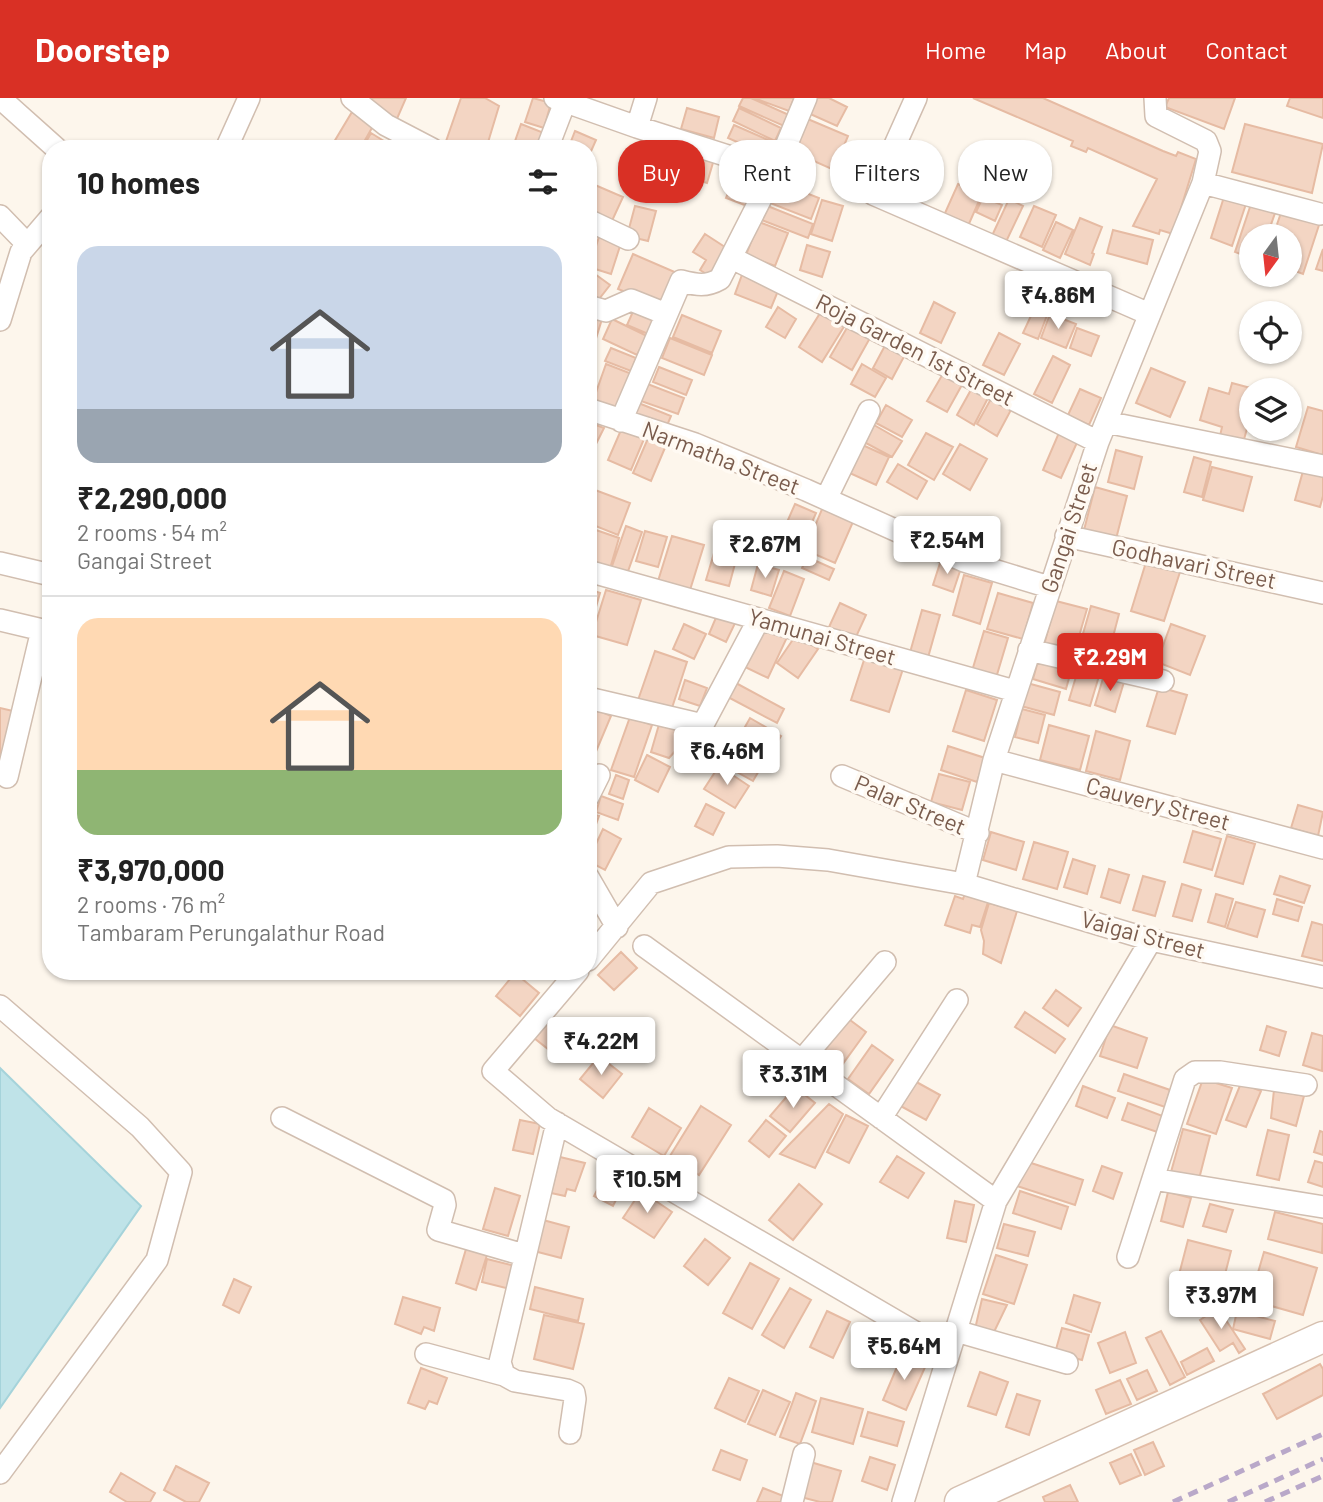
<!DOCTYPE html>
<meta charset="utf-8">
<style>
:root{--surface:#fff;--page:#f2f2f2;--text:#222;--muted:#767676;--line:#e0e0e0;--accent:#d93025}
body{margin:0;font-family:Barlow,sans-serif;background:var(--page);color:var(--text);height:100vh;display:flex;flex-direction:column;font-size:26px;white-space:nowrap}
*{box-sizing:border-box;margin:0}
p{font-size:23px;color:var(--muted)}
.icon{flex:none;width:38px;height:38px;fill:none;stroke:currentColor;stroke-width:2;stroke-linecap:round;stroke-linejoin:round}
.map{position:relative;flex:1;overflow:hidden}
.sheet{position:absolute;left:42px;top:42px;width:555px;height:840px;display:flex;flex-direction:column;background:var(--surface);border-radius:28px;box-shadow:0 2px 5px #0004}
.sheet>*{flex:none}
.banner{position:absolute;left:618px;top:42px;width:600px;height:63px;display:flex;gap:14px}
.needle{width:46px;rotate:195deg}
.tools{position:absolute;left:1239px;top:126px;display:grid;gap:14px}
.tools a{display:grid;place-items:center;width:63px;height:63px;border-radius:50%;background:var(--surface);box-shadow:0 2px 5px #0004;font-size:35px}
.price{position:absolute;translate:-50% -60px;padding:0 16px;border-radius:7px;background:#fff;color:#222;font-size:23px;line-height:46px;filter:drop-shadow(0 2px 4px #0008)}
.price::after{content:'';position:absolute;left:50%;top:42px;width:21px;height:16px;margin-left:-10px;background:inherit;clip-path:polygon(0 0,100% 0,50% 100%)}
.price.current{background:var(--accent);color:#fff}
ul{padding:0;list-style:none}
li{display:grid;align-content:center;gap:14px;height:371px;padding:0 35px}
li+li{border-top:2px solid var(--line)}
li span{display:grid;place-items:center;height:217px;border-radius:21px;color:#555}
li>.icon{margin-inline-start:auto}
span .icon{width:126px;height:126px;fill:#fffc;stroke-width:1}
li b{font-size:30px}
h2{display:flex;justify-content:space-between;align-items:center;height:84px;padding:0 35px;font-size:30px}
.chip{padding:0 24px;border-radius:28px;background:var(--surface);box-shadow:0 2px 5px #0004;font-size:24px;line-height:63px}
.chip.current{background:var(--accent);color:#fff}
header{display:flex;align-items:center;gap:42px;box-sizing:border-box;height:98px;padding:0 35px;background:var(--accent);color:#fff}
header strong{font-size:33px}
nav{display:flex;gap:38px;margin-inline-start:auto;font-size:24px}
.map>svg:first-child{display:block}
.water{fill:#bfe3e8;stroke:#a5d3da;stroke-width:2}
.building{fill:#f3d5c3;stroke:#e6bba3;stroke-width:2}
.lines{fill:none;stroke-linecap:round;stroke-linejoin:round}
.street-casing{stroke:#d1beb0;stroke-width:24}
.secondary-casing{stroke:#d6c0b0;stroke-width:33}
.street{stroke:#fff;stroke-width:21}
.secondary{stroke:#fff;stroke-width:30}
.rail{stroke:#b9a8c9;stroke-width:5;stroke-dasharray:10 7;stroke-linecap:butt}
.labels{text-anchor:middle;stroke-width:7;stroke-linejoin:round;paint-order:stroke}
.street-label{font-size:23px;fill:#7a5c4d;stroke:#fffaf3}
</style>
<header>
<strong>Doorstep</strong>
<nav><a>Home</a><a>Map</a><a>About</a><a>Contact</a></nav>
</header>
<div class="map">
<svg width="1323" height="1404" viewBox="0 0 1323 1404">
<rect width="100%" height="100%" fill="#fdf6ec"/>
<!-- water -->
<path class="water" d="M0 970 141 1108 0 1310Z"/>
<!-- building -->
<path class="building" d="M366 0H406L396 23Z
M461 0H485L499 8 486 51 444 49Z
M533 0 551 5 544 30 525 24Z
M743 0H751L789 17 784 28 739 8Z
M754 0H794L789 13Z
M816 0H829L847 9 837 28 808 15Z
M973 0H1043L1163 53 1176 58 1178 54 1196 61 1173 136 1160 132 1159 136 1133 128 1157 81 1088 50 1086 54 1071 48 1073 43Z
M1169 0H1235L1224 31 1165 9Z
M1290 0H1323V20L1287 8Z
M687 10 719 19 714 40 681 31Z
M739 10 781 30 775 43 733 23Z
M352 14 373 28 360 51H345L334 44Z
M803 19 848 38 834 72 789 52Z
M521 26 544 35 538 51H526L514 46Z
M1245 26 1323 46 1312 95 1232 74Z
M734 27 775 45 769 58 728 40Z
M575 33 596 42 588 60V51H568Z
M371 35 392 48 390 51H362Z
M688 49 715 58 707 85 679 76Z
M654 57 680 65 674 87 647 79Z
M740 66 763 75 758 88 734 79Z
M588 84 623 99 611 125 588 115Z
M778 84 819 100 811 121 770 105Z
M732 85 753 93 747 108 726 100Z
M958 86 982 96 965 135 941 124Z
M983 99 1002 107 995 123 976 114Z
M1224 99 1246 106 1232 148 1211 140Z
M1009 101 1023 108 1004 148 990 142Z
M822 102 843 108 832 143 811 136Z
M1251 106 1275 115 1267 138H1251V160L1235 154Z
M765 107 813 126 808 140 759 121Z
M635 108 656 113 648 143 627 138Z
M1034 108 1056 117 1042 149 1020 139Z
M1282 112 1320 124 1303 176 1290 171V138H1273Z
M1080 120 1102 129 1092 155 1094 156 1090 167 1065 156Z
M759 124 788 135 775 168 746 157Z
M1056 124 1073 132 1060 160 1043 152Z
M1113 132 1153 142 1147 166 1107 155Z
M588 134 595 136 588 161Z
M705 136 728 151 711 179 700 172 706 162 693 154Z
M599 139 621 145 611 176 589 169Z
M807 147 830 154 822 179 800 172Z
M1323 151V173L1316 171Z
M633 156 677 175 662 209 618 191Z
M588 171 610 187 599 201 588 193Z
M743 174 780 188 771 210 735 196Z
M934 204 955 215 941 245 920 235Z
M1036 207 1049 212 1038 241 1023 235Z
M635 209 661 221 653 238 627 227Z
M778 209 796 221 785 240 766 229Z
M822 212 845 227 822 264 799 249Z
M588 216 602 221 594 247 588 245Z
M1050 216 1076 226 1066 250 1041 240Z
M682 217 721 233 712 255 673 239Z
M612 221 647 238 637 257 603 241Z
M848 228 870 240 852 272 830 259Z
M1077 230 1099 238 1091 258 1070 250Z
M999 235 1020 246 1004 277 983 267Z
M670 240 712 257 704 277 662 260Z
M888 242 907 253 892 281 873 270Z
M611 250 636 260 631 273 605 263Z
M1053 258 1070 267 1052 305 1034 296Z
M606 266 632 276 619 312 593 303Z
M862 266 886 280 875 299 851 286Z
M659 269 692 282 686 297 653 284Z
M1151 270 1185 284 1170 319 1136 305Z
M944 274 963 285 947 314 927 303Z
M645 285 684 300 678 316 638 302Z
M1232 285 1258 292H1251V316L1243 345 1220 338 1222 329 1200 322 1209 290 1229 296Z
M972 290 988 300 974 327 957 317Z
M1080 291 1101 300 1089 327 1068 317Z
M992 299 1012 310 997 338 977 326Z
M636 304 671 318 666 330 632 314Z
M886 307 912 322 902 339 876 325Z
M1308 309 1323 313V357L1296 349Z
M588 324 604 330 596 346 588 343Z
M874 327 902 343 892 359 864 344Z
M1061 330 1080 338 1061 380 1043 372Z
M621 332 644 341 631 372 608 362Z
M926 335 953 349 934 382 908 367Z
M649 338 667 345 651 383 633 375Z
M856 344 889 359 876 387 843 372Z
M960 346 987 361 970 392 943 376Z
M1116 352 1142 359 1134 391 1108 384Z
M1194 359 1211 364 1202 399 1184 394Z
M898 366 927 383 917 401 887 384Z
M1212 369 1252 379 1243 413 1203 402Z
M1303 373 1323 378V398L1320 409 1295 402Z
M1095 389 1127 398 1116 441 1084 432Z
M595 392 630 405 618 437 593 427 595 421 588 419V411Z
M825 404 856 417 835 465 805 452Z
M795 406 816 415 798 457 777 447Z
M626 428 642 434 627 476 611 471Z
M596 432 619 440 609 474 588 467Z
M645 433 667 439 658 469 636 463Z
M672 438 704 447 690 492 658 483Z
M714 455 736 462 729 488 706 482Z
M807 459 834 471 829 482 802 470Z
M1147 461 1181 471 1164 523 1131 513Z
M941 462 961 470 953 494 933 487Z
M758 466 779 472 771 498 751 492Z
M784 473 804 481 790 518 769 510Z
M964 477 992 485 980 526 953 517Z
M588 491 600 495 588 537Z
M606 492 641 502 627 547 592 537Z
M998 495 1033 505 1023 541 987 531Z
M1056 503 1087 511 1074 555 1044 547Z
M840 505 866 517 855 541 829 529Z
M1091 508 1119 516 1109 554 1080 546Z
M720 510 738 519 726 544 709 536Z
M922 512 940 517 927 563 909 558Z
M764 523 789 535 768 580 743 568Z
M684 526 706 536 694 561 673 551Z
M1171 526 1205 538 1190 577 1157 564Z
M984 533 1008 540 996 580 972 573Z
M796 537 818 551 798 580 777 565Z
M655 553 687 564 670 616 637 605Z
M865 559 903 571 889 614 851 602Z
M1038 563 1071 573 1066 591 1033 581Z
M1078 572 1099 578 1090 608 1069 602Z
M1104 577 1124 584 1115 614 1095 607Z
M685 582 707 590 700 608 679 601Z
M734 584 784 611 777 625 726 598Z
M1027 585 1060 594 1054 617 1021 608Z
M1159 589 1187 597 1175 636 1147 628Z
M966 592 997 602 984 643 953 633Z
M591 609 611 618 595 656 588 653V617Z
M0 610 13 613 1 660H0Z
M1022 611 1045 617 1038 645 1015 639Z
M630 619 652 627 634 679 611 672Z
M750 620 781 638 771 654 741 636Z
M660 623 693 633 669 660 651 654Z
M705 625 736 643 723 666 719 664 721 660 694 644Z
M1049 627 1089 638 1080 672 1040 662Z
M1096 633 1130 643 1120 682 1086 673Z
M743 642 768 657 753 683 728 669Z
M948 648 985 660 977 684 941 672Z
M647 657 670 669 658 694 635 682Z
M719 668 749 688 735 710 704 691Z
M939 676 970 684 962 712 931 704Z
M616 677 629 682 623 701 609 696Z
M601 698 623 706 618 722 596 714Z
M706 706 724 715 713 737 695 728Z
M1298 707 1323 714 1318 738 1291 730Z
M588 715 599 718 589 746 588 745Z
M603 731 621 741 605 772 588 763Z
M1193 733 1221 741 1212 772 1184 764Z
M991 734 1024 744 1016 772 983 762Z
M1227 738 1255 746 1243 786 1215 778Z
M1034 744 1068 754 1057 791 1023 781Z
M1073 761 1095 768 1087 796 1064 789Z
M1109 771 1129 777 1120 805 1101 799Z
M1143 778 1165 784 1155 818 1133 812Z
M1280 778 1310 788 1304 805 1274 796Z
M1182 786 1201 792 1192 823 1173 818Z
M966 793 989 801 980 829 972 827 970 835 945 827 955 798 963 801Z
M1216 796 1233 801 1225 829 1208 824Z
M1277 801 1302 809 1298 823 1273 816Z
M1236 804 1265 812 1257 839 1227 830Z
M989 805 1017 813 1001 865 983 856 984 843 981 832Z
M1312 824 1323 827V863L1302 858Z
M621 854 637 870 614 892 598 877Z
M515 875 539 895 520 918 496 898Z
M1056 892 1081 910 1068 928 1043 910Z
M1025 914 1065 941 1055 955 1015 929Z
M543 919 566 937 553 955 529 936Z
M846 919 866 934 834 978 813 963Z
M1110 927 1147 940 1137 970 1100 958Z
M1267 928 1286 934 1279 958 1260 952Z
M1312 935 1323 938 1322 973 1303 967Z
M872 947 893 962 869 996 848 981Z
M599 958 622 976 603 1000 580 981Z
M1124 976 1170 992 1165 1009 1118 993Z
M911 981 940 997 926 1022 897 1006Z
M1203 981 1232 990 1216 1036 1187 1026Z
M1241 985 1261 993 1246 1029 1226 1022Z
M1083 988 1115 1000 1107 1020 1076 1008Z
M795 989 815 1005 790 1034 770 1018Z
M1274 992 1304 998 1296 1028 1271 1020Z
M1128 1005 1168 1020 1163 1036 1122 1022Z
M829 1006 843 1016 815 1070 780 1056Z
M701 1008 731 1027 699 1077 670 1058Z
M649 1010 681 1030 664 1058 632 1039Z
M846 1017 868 1028 849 1065 827 1054Z
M520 1022 540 1026 533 1056 513 1052Z
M766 1022 786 1038 769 1059 749 1043Z
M1183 1031 1210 1038 1199 1081 1171 1074Z
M1268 1032 1289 1037 1279 1082 1257 1077Z
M1320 1033 1323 1034V1057L1314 1054Z
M897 1058 924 1075 908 1100 880 1084Z
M560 1059 585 1065 575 1093 567 1091 565 1098 551 1095Z
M1025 1063 1083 1082 1075 1107 1017 1088Z
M1315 1063 1323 1065V1089L1308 1084Z
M1102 1068 1122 1075 1113 1101 1093 1093Z
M609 1069 628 1078 613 1108 594 1098Z
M799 1086 822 1106 793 1142 769 1122Z
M495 1090 520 1098 508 1138 483 1131Z
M641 1093 672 1114 654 1140 623 1120Z
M1020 1093 1068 1109 1061 1131 1013 1115Z
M1168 1094 1191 1100 1183 1129 1161 1123Z
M955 1103 974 1107 966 1144 947 1140Z
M1210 1106 1233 1112 1226 1134 1203 1128Z
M1275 1114 1323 1126 1322 1155 1268 1141Z
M543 1122 569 1129 561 1160 534 1153Z
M1004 1126 1035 1134 1028 1158 997 1150Z
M705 1141 730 1160 708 1187 684 1168Z
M1188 1142 1231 1153 1222 1188 1208 1184 1203 1203 1174 1196Z
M466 1151 487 1157 476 1192 456 1185Z
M1264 1154 1317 1170 1303 1217 1250 1202Z
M996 1157 1027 1167 1014 1206 983 1196Z
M487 1161 515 1168 510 1191 482 1184Z
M750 1165 779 1181 752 1231 723 1215Z
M234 1181 251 1189 239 1215 223 1207Z
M535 1189 583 1201 578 1223 530 1211Z
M790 1190 811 1202 784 1250 762 1237Z
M1074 1197 1100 1205 1091 1234 1066 1225Z
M403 1199 440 1210 434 1233 424 1229 421 1236 395 1226Z
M982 1201 1007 1207 993 1236 975 1231Z
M1218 1210 1245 1251 1239 1255 1233 1245 1220 1253 1200 1222Z
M827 1213 850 1224 833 1260 810 1249Z
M1237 1213 1275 1223 1270 1241 1233 1231Z
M544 1217 584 1226 573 1271 534 1261Z
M1062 1230 1089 1237 1082 1262 1055 1255Z
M1161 1233 1185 1279 1170 1287 1146 1240Z
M1125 1234 1136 1265 1110 1275 1098 1245Z
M1207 1250 1214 1263 1187 1277 1181 1264Z
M902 1257 926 1267 906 1312 883 1302Z
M1320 1266 1323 1271V1297L1277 1321 1263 1296Z
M421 1270 447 1280 437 1306 429 1303 425 1311 408 1305Z
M1147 1272 1157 1293 1137 1302 1127 1281Z
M980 1274 1008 1284 996 1317 968 1308Z
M729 1280 759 1293 745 1324 715 1310Z
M1120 1282 1131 1306 1106 1316 1096 1292Z
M763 1292 790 1304 775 1337 748 1326Z
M796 1295 816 1303 800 1346 780 1339Z
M1017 1296 1040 1303 1029 1337 1006 1329Z
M821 1300 863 1311 853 1346 812 1334Z
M868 1314 904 1324 897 1348 861 1338Z
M1153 1344 1164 1368 1145 1377 1134 1352Z
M721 1352 747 1362 740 1382 713 1372Z
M1131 1356 1141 1377 1120 1386 1110 1365Z
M870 1359 895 1367 887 1392 862 1383Z
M807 1363 841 1373 832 1404H820L797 1398Z
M176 1368 209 1385 199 1404H186L164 1392Z
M121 1375 155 1395 150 1404H127L110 1394Z
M1070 1387 1078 1404H1045L1043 1399Z
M763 1390 786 1399 784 1404H757Z"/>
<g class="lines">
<!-- street casing -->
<g class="street-casing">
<path id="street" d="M0 0 57 51
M352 0 386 27 432 51
M555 0 637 29 775 73
M916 0 873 96 1149 216
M637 29 646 0
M226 51 249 0
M547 51 565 4
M1203 85 1320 116
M0 118 27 146
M588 122 628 141
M732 160 1098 344
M588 208 606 213 631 202 666 216
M0 222 21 154 51 119
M588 311 695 346 806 392 964 463 1049 489
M621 323 681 183C697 187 706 189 720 181L779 65 806 0
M1106 324 1323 368
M826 401 869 313
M1066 438 1323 495
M0 465 51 477
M588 473 1015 593
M0 522 51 534
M1029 552 1163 583
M588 600 703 627
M692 647 759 521
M994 662 1323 750
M842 678 978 735
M7 679 42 532
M588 699 599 677
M588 779 617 829
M964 786 994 662 1098 344 1203 85 1210 53 1206 43 1156 18 1155 0
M644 848 996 1103
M588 862 651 785 729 759 777 758 828 762 964 786 1151 842 1323 879
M578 873 493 973 548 1020 949 1254
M0 908 140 1029 181 1074 157 1162 0 1375
M802 962 885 864
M282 1020 444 1102 445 1107 438 1132 524 1157
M881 1020 957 902
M557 1025 500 1264 504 1277 515 1283 567 1292 574 1295 575 1301 570 1335
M1153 1081 1323 1109
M1128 1159 1185 981 1195 974H1220L1306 987
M956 1233 1067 1265
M426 1256 504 1277
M792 1404 804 1356
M903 1404 996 1103 1151 842"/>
</g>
<!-- secondary casing -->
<g class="secondary-casing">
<path id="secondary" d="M960 1404 1323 1239"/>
</g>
<!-- street -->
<use href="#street" class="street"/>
<!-- secondary -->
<use href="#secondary" class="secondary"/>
<!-- rail -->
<path class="rail" d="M1173 1404 1323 1336
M1228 1404 1323 1361
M1265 1404 1323 1378"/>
</g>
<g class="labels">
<!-- street labels -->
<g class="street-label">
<text transform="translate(915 252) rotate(27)" y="8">Roja Garden 1st Street</text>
<text transform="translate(721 360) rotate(21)" y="8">Narmatha Street</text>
<text transform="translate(1069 430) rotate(-72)" y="8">Gangai Street</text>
<text transform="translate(1194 466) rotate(12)" y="8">Godhavari Street</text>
<text transform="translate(822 539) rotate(16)" y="8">Yamunai Street</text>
<text transform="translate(1158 706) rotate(15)" y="8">Cauvery Street</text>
<text transform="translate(910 707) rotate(23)" y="8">Palar Street</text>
<text transform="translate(1143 837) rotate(15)" y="8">Vaigai Street</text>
</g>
</g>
</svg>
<div class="tools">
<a><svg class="needle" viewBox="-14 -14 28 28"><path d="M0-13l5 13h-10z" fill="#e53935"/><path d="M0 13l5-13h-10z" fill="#767676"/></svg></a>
<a><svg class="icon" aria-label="locate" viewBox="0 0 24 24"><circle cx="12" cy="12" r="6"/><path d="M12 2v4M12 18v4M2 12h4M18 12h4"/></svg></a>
<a><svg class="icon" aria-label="layers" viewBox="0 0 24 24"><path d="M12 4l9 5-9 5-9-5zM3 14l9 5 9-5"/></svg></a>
</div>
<b class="price" style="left:1058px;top:233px">₹4.86M</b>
<b class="price" style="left:947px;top:478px">₹2.54M</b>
<b class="price" style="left:765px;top:482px">₹2.67M</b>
<b class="price current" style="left:1110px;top:595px">₹2.29M</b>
<b class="price" style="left:727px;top:689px">₹6.46M</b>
<b class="price" style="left:601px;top:979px">₹4.22M</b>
<b class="price" style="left:793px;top:1012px">₹3.31M</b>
<b class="price" style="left:647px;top:1117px">₹10.5M</b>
<b class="price" style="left:1221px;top:1233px">₹3.97M</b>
<b class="price" style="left:904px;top:1284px">₹5.64M</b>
<div class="banner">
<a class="chip current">Buy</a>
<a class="chip">Rent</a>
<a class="chip">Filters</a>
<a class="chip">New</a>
</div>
<section class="sheet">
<h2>10 homes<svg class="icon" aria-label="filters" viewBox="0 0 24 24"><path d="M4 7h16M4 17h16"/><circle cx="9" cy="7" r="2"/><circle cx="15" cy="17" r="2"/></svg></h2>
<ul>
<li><span style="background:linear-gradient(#c9d6e8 75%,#9aa5b1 0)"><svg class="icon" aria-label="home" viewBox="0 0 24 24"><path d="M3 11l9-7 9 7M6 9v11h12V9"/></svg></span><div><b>₹2,290,000</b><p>2 rooms · 54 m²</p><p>Gangai Street</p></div></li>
<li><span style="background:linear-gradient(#ffd9b3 70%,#8fb573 0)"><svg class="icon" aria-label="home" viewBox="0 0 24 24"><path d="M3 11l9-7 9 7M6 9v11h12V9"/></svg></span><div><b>₹3,970,000</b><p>2 rooms · 76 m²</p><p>Tambaram Perungalathur Road</p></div></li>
</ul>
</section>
</div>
